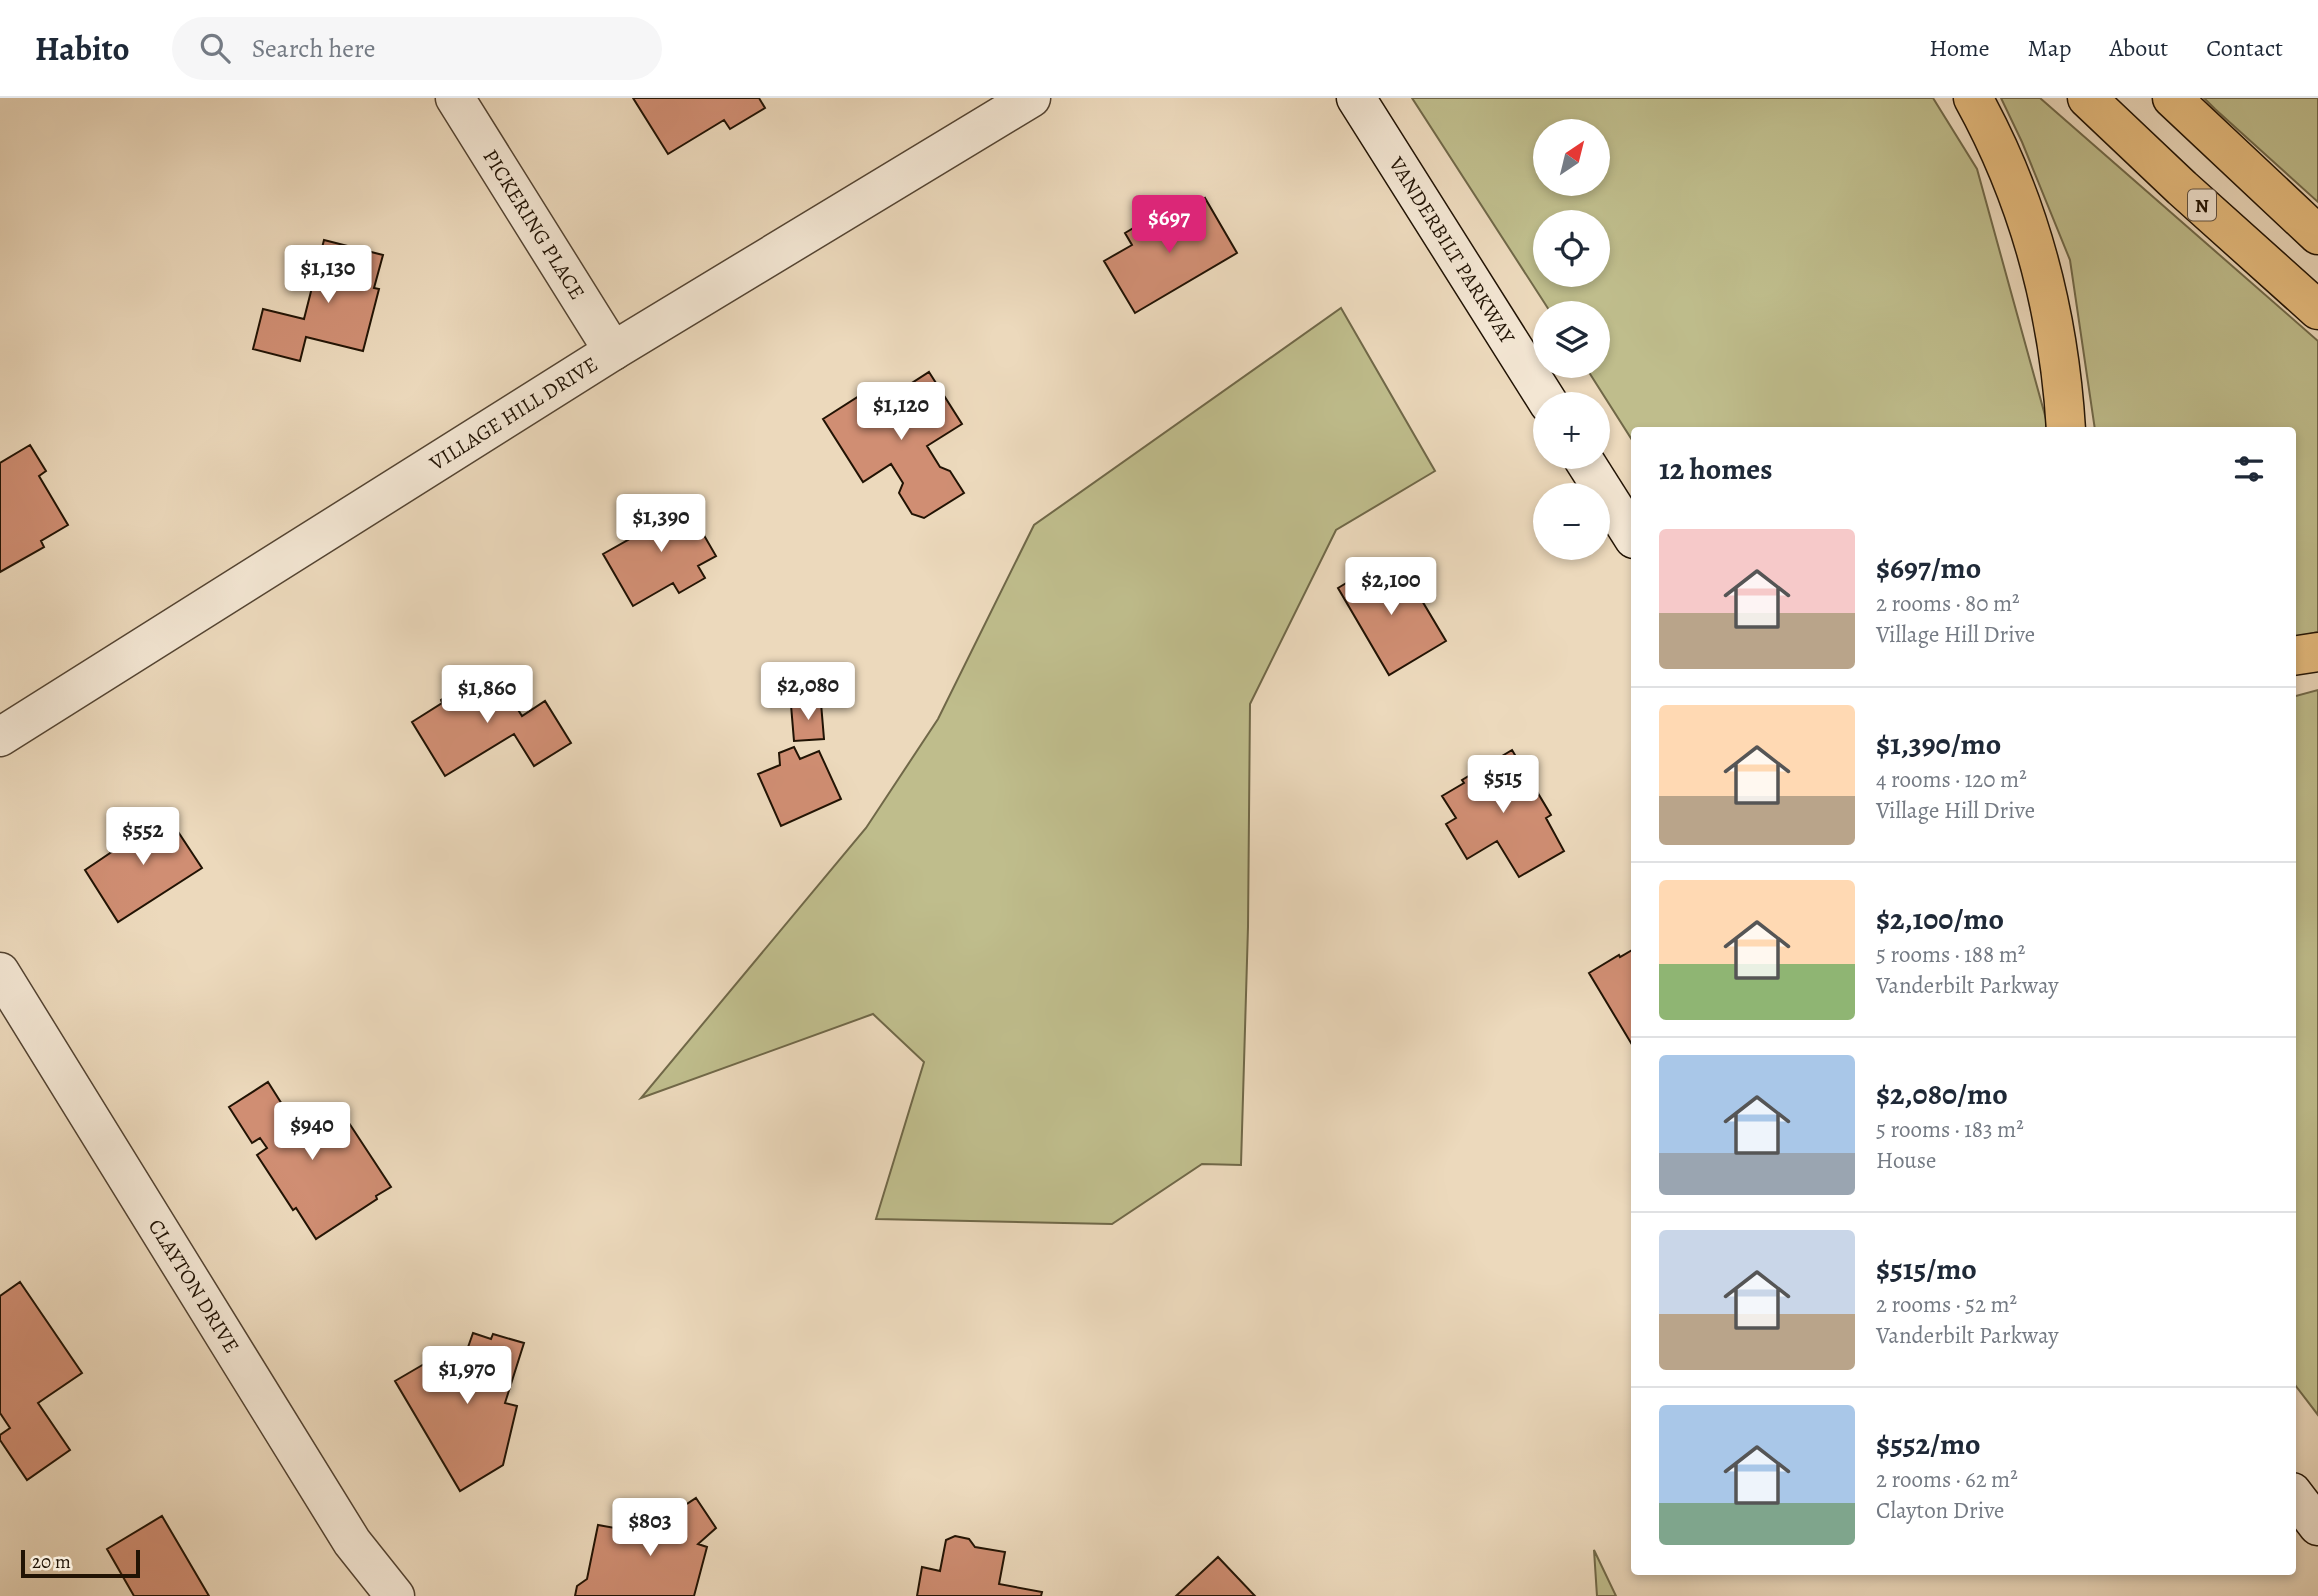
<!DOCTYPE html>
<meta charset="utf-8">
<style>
:root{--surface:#fff;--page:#f6f6f7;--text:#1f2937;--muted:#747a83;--line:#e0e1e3;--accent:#db2777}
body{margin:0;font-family:Alegreya,serif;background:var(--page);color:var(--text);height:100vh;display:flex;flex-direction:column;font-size:26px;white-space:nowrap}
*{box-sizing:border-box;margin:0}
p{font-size:23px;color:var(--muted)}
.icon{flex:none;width:38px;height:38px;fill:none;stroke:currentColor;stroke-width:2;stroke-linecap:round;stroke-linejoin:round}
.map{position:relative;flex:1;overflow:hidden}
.side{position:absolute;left:1631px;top:329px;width:665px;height:1148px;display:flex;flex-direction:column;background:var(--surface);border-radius:7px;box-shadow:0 4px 10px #0003}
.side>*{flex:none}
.needle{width:46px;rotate:35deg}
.buttons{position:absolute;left:1533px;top:21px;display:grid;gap:14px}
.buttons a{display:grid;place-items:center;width:77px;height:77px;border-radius:50%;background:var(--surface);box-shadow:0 4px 10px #0003;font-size:35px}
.scale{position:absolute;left:21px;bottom:18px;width:119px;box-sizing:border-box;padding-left:7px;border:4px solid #211304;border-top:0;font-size:19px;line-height:24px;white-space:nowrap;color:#211304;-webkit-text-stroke:5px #f3e6d3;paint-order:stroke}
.price{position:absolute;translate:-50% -60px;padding:0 16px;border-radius:7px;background:#fff;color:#222;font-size:23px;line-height:46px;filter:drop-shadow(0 2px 4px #0008)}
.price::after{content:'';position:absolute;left:50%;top:42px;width:21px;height:16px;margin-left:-10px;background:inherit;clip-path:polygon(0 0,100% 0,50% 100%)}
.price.current{background:var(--accent);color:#fff}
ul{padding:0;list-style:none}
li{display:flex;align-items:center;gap:21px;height:175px;padding:0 28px}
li+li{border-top:2px solid var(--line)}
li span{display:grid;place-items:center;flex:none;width:196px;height:140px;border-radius:7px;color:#555}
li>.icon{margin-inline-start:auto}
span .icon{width:84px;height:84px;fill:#fffc;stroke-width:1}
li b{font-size:30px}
h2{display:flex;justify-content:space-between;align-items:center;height:84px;padding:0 28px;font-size:30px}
header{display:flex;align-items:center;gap:42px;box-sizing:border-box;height:98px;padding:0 35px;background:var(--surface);border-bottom:2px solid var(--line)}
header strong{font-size:33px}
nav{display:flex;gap:38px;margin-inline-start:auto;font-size:24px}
.search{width:490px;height:63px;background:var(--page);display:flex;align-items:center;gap:18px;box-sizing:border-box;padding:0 24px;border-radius:38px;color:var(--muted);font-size:26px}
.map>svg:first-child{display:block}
.green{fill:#bfbd8c;stroke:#706848;stroke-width:2;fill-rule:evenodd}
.building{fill:#d08e73;stroke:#211304;stroke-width:2}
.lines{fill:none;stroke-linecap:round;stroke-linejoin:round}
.minor-casing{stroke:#544432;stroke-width:41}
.tertiary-casing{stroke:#544432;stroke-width:41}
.secondary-casing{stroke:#211304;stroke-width:41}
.motorway-casing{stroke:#211304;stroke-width:41}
.minor{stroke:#f3e6d3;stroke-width:38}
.tertiary{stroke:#f3e6d3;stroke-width:38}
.secondary{stroke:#f3e6d3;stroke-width:38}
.motorway{stroke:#e6bc7e;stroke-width:38}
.labels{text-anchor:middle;stroke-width:5;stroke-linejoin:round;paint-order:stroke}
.shield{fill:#f3e6d3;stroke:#605242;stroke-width:2}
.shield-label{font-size:19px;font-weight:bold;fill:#211304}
.street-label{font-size:21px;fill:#211304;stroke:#f3e6d3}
</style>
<header>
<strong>Habito</strong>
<div class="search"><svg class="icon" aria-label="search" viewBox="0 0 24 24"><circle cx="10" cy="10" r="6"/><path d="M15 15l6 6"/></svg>Search here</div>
<nav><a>Home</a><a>Map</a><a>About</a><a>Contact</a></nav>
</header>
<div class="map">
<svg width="2318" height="1498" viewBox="0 0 2318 1498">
<rect width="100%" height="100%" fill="#ecd9bc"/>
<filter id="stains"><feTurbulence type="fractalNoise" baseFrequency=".00286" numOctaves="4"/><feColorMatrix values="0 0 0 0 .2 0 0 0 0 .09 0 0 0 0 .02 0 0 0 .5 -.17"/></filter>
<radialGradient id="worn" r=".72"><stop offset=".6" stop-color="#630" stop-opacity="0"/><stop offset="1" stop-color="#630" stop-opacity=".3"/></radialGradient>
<!-- green -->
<path class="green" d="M1412 0H1933L1977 71 2046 321V332H1634V345L1585 268H1598V215H1551ZM1545 33H1598V86H1545ZM1545 124H1598V177H1545Z
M2001 0H2040L2318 243V534L2293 540 2292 332H2095L2070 162 2022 44Z
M2204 0H2318V104L2215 11Z
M1341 210 1435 373 1336 432 1250 606 1248 829 1241 1067 1202 1066 1112 1126 876 1121 924 964 873 916 641 1000 866 730 938 621 1034 427Z
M2318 592V1317L2292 1283V599Z
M1594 1452 1616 1498H1597Z"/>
<!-- building -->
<path class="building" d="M633 0H759L765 10 730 31 724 22 668 56Z
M1205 100 1237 155 1135 215 1104 163 1132 147 1125 135 1147 122 1152 132Z
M324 142 383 157 374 190 379 191 363 253 306 239 300 263 253 251 263 211 304 221Z
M929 274 962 326 927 348 940 369 950 373 964 395 924 420 912 416 899 395 903 385 891 366 863 384 823 321 867 293 876 308Z
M30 347 46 373 39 378 68 427 41 443 44 449 0 474V365Z
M683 401 716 458 698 468 705 480 679 495 673 485 633 508 603 456 633 439 629 432Z
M1386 461 1404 491 1412 486 1446 543 1389 577 1338 490Z
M492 570 522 618 545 603 571 645 534 668 514 636 445 678 412 624 442 605 441 602Z
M821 605 824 641 794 643 791 607Z
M794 649 800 661 819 653 841 701 781 728 758 676 780 667 779 655Z
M1512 652 1551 717 1546 720 1564 753 1519 779 1497 743 1467 761 1446 726 1456 720 1442 698 1464 685 1462 682Z
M165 714 202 770 118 824 85 772 116 751 113 747Z
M1634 851V950L1589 875 1619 857 1620 859Z
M268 984 299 1033 316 1022 321 1030 336 1021 349 1025 391 1089 376 1098 377 1101 316 1141 296 1110 293 1112 257 1057 267 1050 260 1040 252 1045 229 1009Z
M20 1184 82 1275 38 1305 70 1352 27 1382 0 1342V1337L10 1330 0 1315V1198Z
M473 1235 491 1241 493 1236 524 1245 505 1305 517 1308 503 1367 460 1393 395 1283 443 1255 454 1273 461 1269Z
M696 1400 716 1430 698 1446 707 1449 694 1498H575L577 1488 587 1481 598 1427 643 1435Z
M162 1418 209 1498H134L107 1451Z
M955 1438 969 1441 975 1449 1005 1454 999 1486 1042 1494 1041 1498H917L922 1469 940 1473 946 1442Z
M1218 1459 1255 1498H1176Z"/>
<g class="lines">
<!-- minor casing -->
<g class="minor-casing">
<g id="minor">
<path id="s1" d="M455 0 613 253"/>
<path id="s2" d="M0 874 352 1444 395 1498"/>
</g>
</g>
<!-- tertiary casing -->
<g class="tertiary-casing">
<g id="tertiary">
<path id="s3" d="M0 639 613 253 1031 0"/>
</g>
</g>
<!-- secondary casing -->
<g class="secondary-casing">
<g id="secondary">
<path id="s4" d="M1356 0 1549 306"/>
<path d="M1582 359 1634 441"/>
<path d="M2292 1394 2318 1428"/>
</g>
</g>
<!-- motorway casing -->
<g class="motorway-casing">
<path id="motorway" d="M1973 0C2030 103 2059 216 2066 332
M2087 0 2182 90 2318 212
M2172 0 2318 137
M2292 558 2318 554"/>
</g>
<!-- minor -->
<use href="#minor" class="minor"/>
<!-- tertiary -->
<use href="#tertiary" class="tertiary"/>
<!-- secondary -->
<use href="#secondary" class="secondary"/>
<!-- motorway -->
<use href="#motorway" class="motorway"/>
</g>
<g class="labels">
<!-- shield labels -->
<rect class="shield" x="2188" y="91.5" width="28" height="31" rx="5"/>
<g class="shield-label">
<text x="2202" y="114">N</text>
</g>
<!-- street labels -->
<g class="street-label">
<text dy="7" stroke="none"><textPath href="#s1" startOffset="149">PICKERING PLACE</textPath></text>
<text dy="7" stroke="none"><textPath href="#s4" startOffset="180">VANDERBILT PARKWAY</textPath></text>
<text dy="7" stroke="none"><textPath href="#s3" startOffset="607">VILLAGE HILL DRIVE</textPath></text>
<text dy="7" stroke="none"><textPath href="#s2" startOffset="369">CLAYTON DRIVE</textPath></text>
</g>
</g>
<rect width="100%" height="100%" filter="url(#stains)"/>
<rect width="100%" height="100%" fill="url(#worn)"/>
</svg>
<div class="buttons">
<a><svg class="needle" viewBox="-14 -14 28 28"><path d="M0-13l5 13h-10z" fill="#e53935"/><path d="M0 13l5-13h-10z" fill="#747a83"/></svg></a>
<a><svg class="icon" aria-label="locate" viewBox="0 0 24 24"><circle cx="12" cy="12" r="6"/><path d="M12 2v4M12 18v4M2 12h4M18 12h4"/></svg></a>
<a><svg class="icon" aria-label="layers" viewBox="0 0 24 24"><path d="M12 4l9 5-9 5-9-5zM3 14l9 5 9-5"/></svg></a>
<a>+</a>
<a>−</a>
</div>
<div class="scale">20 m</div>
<b class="price current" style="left:1169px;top:157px">$697</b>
<b class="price" style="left:328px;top:207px">$1,130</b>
<b class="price" style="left:901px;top:344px">$1,120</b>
<b class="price" style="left:661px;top:456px">$1,390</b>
<b class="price" style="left:1391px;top:519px">$2,100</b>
<b class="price" style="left:808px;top:624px">$2,080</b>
<b class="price" style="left:487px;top:627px">$1,860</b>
<b class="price" style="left:1503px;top:717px">$515</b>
<b class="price" style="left:143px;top:769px">$552</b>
<b class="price" style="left:312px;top:1064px">$940</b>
<b class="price" style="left:467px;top:1308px">$1,970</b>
<b class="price" style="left:650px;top:1460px">$803</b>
<section class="side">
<h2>12 homes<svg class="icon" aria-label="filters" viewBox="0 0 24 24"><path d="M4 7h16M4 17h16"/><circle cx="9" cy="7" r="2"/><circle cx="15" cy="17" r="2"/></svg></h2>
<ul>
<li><span style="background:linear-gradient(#f6c9c9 60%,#b9a48a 0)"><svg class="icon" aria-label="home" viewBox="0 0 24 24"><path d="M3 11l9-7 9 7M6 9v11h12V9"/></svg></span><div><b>$697/mo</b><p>2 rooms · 80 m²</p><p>Village Hill Drive</p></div></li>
<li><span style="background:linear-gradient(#ffd9b3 65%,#b9a48a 0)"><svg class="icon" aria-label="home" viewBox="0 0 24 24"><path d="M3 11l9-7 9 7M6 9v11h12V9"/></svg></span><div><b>$1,390/mo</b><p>4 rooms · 120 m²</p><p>Village Hill Drive</p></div></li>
<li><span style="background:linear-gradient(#ffd9b3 60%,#8fb573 0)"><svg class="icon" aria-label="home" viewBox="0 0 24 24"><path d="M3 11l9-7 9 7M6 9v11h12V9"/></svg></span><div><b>$2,100/mo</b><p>5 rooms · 188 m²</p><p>Vanderbilt Parkway</p></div></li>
<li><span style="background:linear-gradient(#a9c7e8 70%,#9aa5b1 0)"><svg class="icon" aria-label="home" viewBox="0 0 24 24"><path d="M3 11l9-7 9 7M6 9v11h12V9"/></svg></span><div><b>$2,080/mo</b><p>5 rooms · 183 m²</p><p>House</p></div></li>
<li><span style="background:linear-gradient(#c9d6e8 60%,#b9a48a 0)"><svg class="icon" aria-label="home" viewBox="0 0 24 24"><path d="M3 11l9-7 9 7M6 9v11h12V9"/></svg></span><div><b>$515/mo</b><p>2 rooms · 52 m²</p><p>Vanderbilt Parkway</p></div></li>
<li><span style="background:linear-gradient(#a9c7e8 70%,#7fa58c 0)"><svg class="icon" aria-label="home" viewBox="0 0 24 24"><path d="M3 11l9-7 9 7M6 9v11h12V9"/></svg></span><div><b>$552/mo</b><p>2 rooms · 62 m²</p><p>Clayton Drive</p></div></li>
</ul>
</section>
</div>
